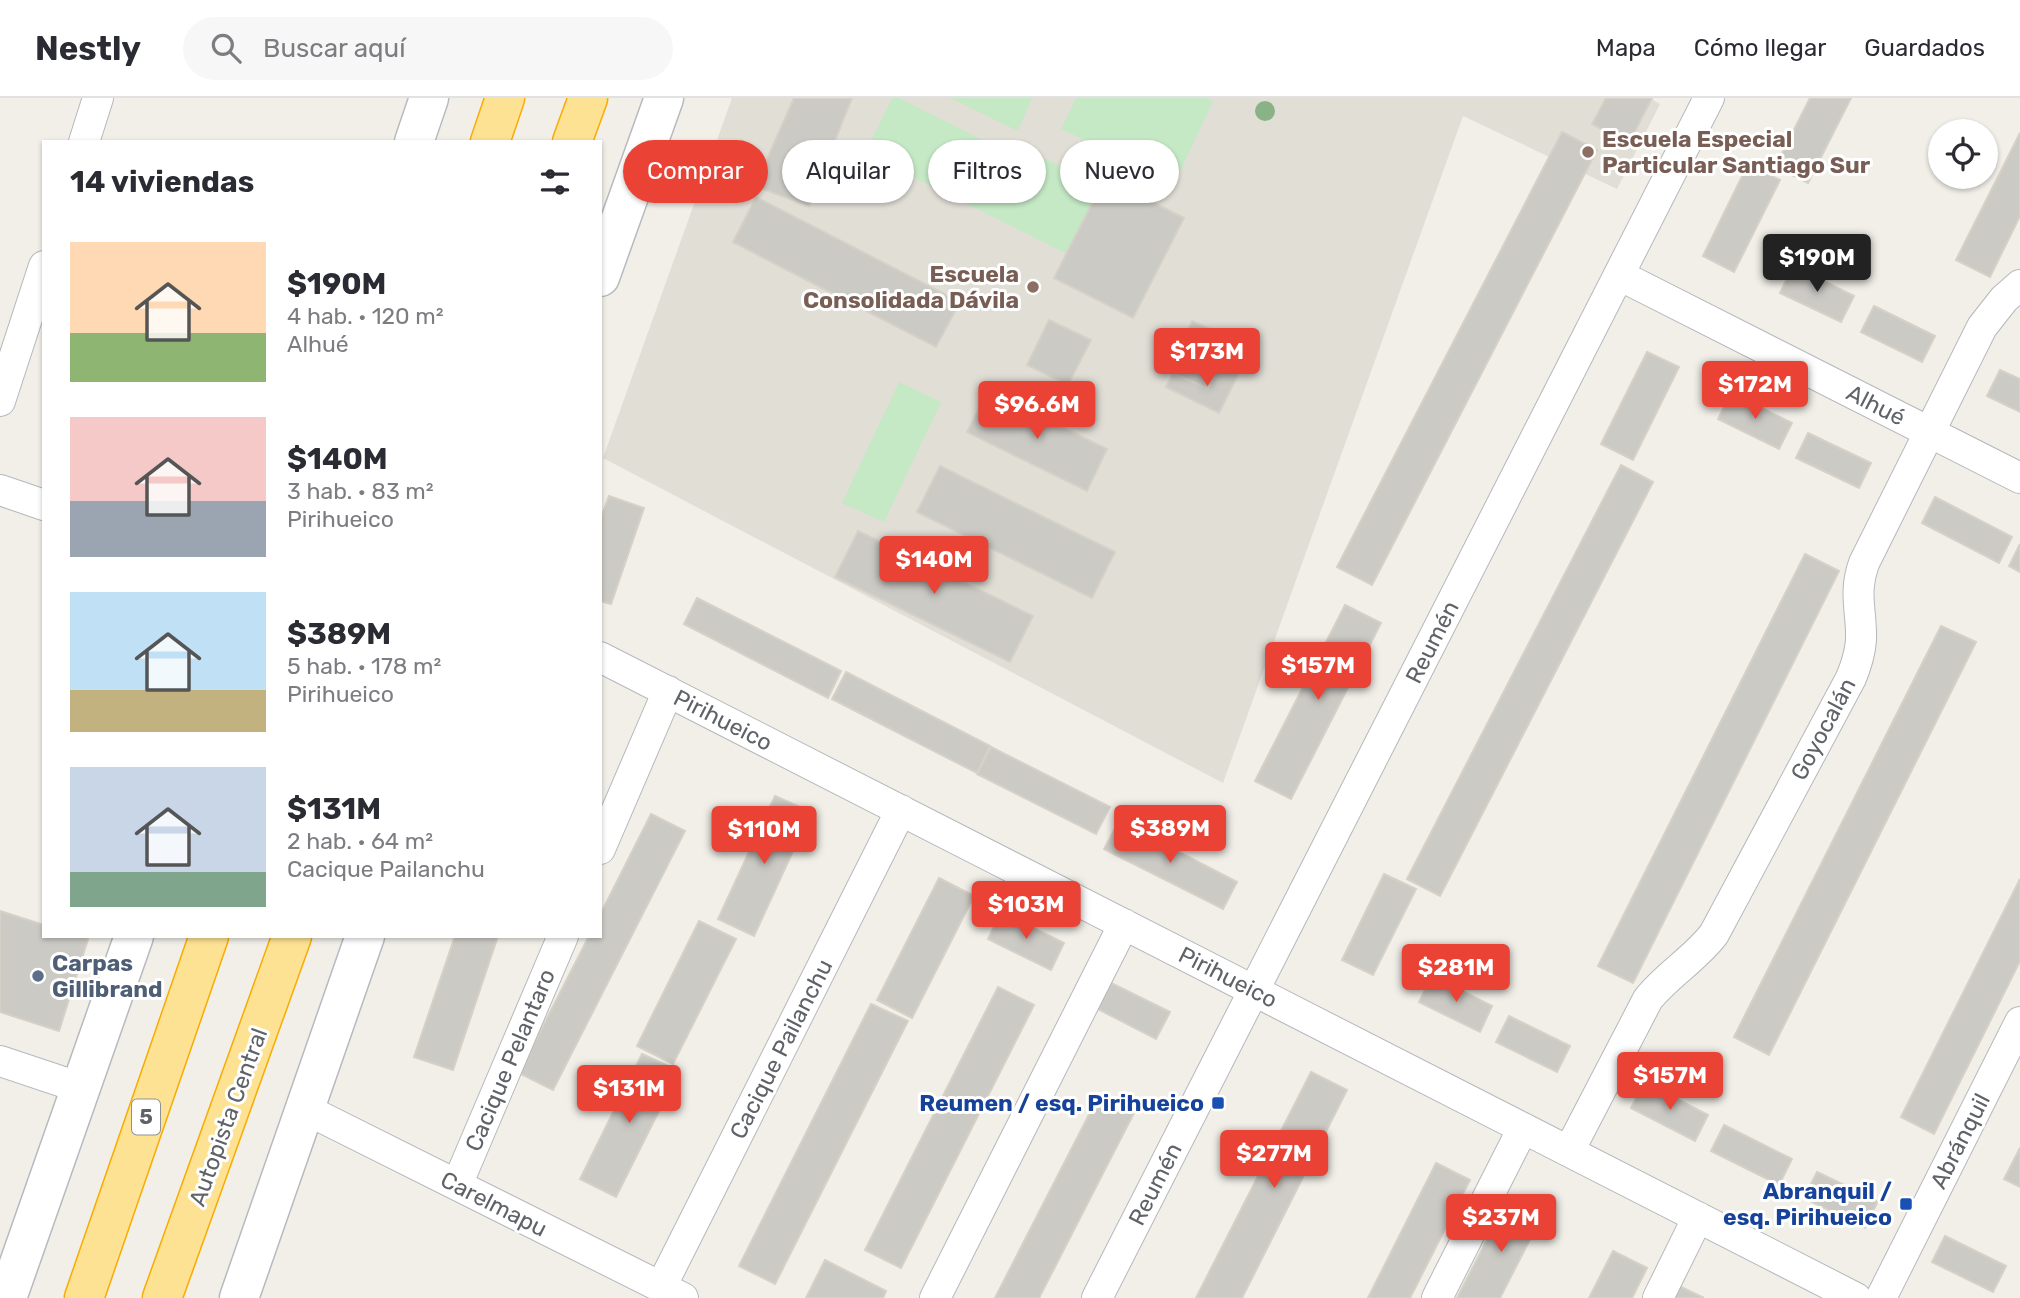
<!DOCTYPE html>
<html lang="es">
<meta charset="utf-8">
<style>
:root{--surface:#fff;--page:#f7f7f7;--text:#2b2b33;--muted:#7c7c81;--line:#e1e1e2;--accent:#ea4335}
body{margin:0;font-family:Rubik,sans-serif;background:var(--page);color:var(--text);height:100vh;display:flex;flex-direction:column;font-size:26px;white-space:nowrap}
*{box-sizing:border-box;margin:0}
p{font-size:23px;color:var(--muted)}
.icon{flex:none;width:38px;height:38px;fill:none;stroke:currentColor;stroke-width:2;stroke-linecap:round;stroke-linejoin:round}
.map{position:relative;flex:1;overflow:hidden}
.sheet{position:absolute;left:42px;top:42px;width:560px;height:798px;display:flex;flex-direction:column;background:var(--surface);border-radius:0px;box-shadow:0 2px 5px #0004}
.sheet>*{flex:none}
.hud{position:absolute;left:623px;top:42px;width:665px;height:63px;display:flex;gap:14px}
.buttons{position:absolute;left:1928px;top:21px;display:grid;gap:14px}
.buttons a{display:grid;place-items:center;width:70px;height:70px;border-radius:50%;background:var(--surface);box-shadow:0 2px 5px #0004;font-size:35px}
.price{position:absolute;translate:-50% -60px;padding:0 16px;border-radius:7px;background:var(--accent);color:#fff;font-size:23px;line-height:46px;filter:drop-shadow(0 2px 4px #0008)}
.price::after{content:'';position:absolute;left:50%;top:42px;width:21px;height:16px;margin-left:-10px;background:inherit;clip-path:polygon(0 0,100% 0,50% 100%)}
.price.selected{background:#222;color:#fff}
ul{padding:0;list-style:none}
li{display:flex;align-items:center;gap:21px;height:175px;padding:0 28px}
li span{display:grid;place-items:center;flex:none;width:196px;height:140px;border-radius:0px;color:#555}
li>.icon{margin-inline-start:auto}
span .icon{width:84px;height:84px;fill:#fffc;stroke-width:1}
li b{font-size:30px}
h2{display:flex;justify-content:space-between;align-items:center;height:84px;padding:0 28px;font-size:30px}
.tag{padding:0 24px;border-radius:32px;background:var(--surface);box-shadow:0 2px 5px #0004;font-size:24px;line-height:63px}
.tag.selected{background:var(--accent);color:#fff}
header{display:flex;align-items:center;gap:42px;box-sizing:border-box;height:98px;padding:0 35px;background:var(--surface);border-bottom:2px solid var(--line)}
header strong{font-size:33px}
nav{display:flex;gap:38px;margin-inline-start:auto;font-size:24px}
.search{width:490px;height:63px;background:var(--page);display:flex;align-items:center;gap:18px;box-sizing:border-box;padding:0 24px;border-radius:38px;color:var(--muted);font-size:26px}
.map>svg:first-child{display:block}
.education{fill:#e1ded6}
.green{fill:#c5e8c5}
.building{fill:#cccac5;stroke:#d6d1c6;stroke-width:2}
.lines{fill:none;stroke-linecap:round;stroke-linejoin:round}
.minor-casing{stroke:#b5b8bc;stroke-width:32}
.secondary-casing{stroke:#b6babf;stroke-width:41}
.motorway-casing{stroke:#f9ab00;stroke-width:41}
.minor{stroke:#fff;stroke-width:30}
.secondary{stroke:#fff;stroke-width:38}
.motorway{stroke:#fde293;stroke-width:38}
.tree{fill:#89b387}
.education-dot{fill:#8d6e63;stroke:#fff;stroke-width:2.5}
.service-dot{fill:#5c6f8a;stroke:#fff;stroke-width:2.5}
.transit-dot{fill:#1a4fb4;stroke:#fff;stroke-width:2.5}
.labels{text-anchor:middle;stroke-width:6;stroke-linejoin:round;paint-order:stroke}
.shield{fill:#fff;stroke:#8f9295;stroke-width:2}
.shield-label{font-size:21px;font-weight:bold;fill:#5f6368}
.education-label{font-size:23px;font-weight:bold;fill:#785e54;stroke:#fff;text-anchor:start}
.street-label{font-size:23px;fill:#5f6368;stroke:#fff}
.service-label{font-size:23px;font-weight:bold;fill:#4e5e75;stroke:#fff;text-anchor:start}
.transit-label{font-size:23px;font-weight:bold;fill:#164399;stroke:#fff;text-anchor:end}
</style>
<header>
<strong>Nestly</strong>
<div class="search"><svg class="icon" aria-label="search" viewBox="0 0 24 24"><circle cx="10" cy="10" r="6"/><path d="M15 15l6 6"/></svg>Buscar aquí</div>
<nav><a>Mapa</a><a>Cómo llegar</a><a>Guardados</a></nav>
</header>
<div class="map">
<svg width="2020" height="1200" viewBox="0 0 2020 1200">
<rect width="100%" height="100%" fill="#f1efe8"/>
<!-- education -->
<path class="education" d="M732 0H1650L1660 6 1617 91 1463 18 1223 685 603 360Z"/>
<!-- green -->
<path class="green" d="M892 0H899L1021 61 1031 54 1101 88 1067 156 865 55Z
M950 0H1032L1018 33Z
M1076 0H1207L1213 3 1175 84 1061 31Z
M899 284 941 304 884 424 842 405Z"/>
<!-- building -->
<path class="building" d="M794 0H852L809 108 755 88Z
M1606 0H1652L1629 45 1592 26Z
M1810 0H1851L1808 85 1775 69Z
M1562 34 1597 52 1372 487 1337 469Z
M2020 35V118L1990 179 1956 162Z
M1748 66 1780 82 1734 174 1703 158Z
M1105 80 1184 120 1133 220 1054 180Z
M756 99 960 204 936 249 733 144Z
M1793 168 1854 198 1841 224 1780 195Z
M1874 208 1935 238 1922 264 1861 234Z
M1049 222 1091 242 1068 287 1027 267Z
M1192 223 1232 241 1208 291 1169 273Z
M1647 254 1679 269 1633 362 1601 346Z
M1221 264 1240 273 1219 315 1166 289 1173 275 1208 291Z
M2000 272 2020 281V314L1987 298Z
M988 293 1107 351 1087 393 967 334Z
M1731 295 1792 325 1779 351 1718 321Z
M1808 335 1871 365 1859 390 1796 360Z
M1621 367 1653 384 1440 798 1407 781Z
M940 368 1115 454 1092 500 917 414Z
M609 398 644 410 611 506 600 503V422Z
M1935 399 2012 439 1999 465 1922 425Z
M858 433 1033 518 1010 564 835 479Z
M2020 446V474L2009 468Z
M1805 456 1839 473 1633 885 1598 868Z
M697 500 841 573 828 600 684 526Z
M1345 507 1381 525 1291 701 1255 683Z
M1941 528 1976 544 1769 957 1734 939Z
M846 574 990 648 977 675 832 601Z
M991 649 1110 709 1096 736 977 676Z
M775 698 811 714 754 838 718 821Z
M651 716 685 733 553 992 519 975 589 838H600V817Z
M1119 723 1237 784 1223 811 1104 751Z
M1384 776 1416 791 1373 877 1342 862Z
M939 780 974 798 912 920 877 902Z
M2020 781V863L1934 1036 1901 1019Z
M0 813 44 827V838H80L88 841 59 933 0 914Z
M1001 814 1064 845 1051 872 988 841Z
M699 823 736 841 673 966 637 948Z
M455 838H498L453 972 414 959Z
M1432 878 1492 908 1480 934 1419 904Z
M1107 883 1170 914 1156 941 1094 909Z
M998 889 1034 907 901 1170 865 1152Z
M871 906 908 923 775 1186 739 1168Z
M1509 918 1570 948 1557 974 1496 944Z
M642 956 679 973 616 1099 580 1081Z
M1311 974 1347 992 1242 1200H1196Z
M1644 984 1708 1017 1695 1043 1631 1010Z
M1099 997 1134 1015 1039 1200H995Z
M1724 1027 1792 1061 1779 1087 1711 1053Z
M2020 1050V1089L2004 1081Z
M1436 1065 1470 1082 1410 1200H1368Z
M1817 1074 1878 1103 1865 1130 1804 1100Z
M1507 1103 1541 1120 1500 1200H1457Z
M1945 1138 2006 1168 1993 1194 1932 1164Z
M1613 1153 1647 1170 1632 1200H1589Z
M825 1162 886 1193 883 1200H806Z
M1677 1187 1704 1200H1671Z"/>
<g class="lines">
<!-- minor casing -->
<g class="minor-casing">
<path id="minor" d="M84 44 98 0
M1619 177 2020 380
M0 303 44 168
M0 392 44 407
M600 559 1856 1200
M600 751 668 593
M0 963 81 990
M305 1011 683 1200
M1569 1053 1648 901C1668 876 1695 861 1714 836L1851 580C1856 568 1860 556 1861 542 1862 513 1853 495 1864 465L1982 229 2004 201 2020 187
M457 1087 563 838
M661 1189 901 712
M935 1200 1124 826
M1097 1200 1709 0
M1437 1200 1523 1030
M1658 1200 1698 1119
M1881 1200 2020 924"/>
</g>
<!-- secondary casing -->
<g class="secondary-casing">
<path id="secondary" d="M414 44 429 0
M600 179 664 0
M7 1200 134 838
M239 1200 365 838"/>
</g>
<!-- motorway casing -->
<g class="motorway-casing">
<path id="motorway" d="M490 44 505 0
M572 44 588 0
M84 1200 209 838
M162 1200 292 838"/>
</g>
<!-- minor -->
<use href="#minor" class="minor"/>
<!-- secondary -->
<use href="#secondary" class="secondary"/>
<!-- motorway -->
<use href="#motorway" class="motorway"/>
</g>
<!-- trees -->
<circle class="tree" cx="1265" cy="13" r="10"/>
<!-- markers -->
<g class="education-dot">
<circle cx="1588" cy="54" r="7"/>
<circle cx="1033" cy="189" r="7"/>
</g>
<circle class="service-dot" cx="38" cy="878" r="7"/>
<g class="transit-dot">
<rect x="1211" y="998" width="14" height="14" rx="3.5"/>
<rect x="1899" y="1099" width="14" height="14" rx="3.5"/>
</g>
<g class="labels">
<!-- shield labels -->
<rect class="shield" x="132" y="1001.5" width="28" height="35" rx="5"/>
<g class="shield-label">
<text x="146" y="1026">5</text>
</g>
<!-- education labels -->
<g class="education-label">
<text x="1602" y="49">Escuela Especial<tspan x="1602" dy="26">Particular Santiago Sur</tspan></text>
<text x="1019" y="184" text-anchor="end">Escuela<tspan x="1019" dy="26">Consolidada Dávila</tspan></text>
</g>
<!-- street labels -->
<g class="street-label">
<text transform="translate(1876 307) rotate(27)" y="8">Alhué</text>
<text transform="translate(1432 544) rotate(-63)" y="8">Reumén</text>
<text transform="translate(723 622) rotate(27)" y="8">Pirihueico</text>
<text transform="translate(1823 631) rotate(-62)" y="8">Goyocalán</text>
<text transform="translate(1228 879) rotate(27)" y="8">Pirihueico</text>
<text transform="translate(781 951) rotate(-63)" y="8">Cacique Pailanchu</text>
<text transform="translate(510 962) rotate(-67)" y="8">Cacique Pelantaro</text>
<text transform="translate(228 1019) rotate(-70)" y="8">Autopista Central</text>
<text transform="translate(1960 1043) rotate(-63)" y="8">Abránquil</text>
<text transform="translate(1155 1086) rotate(-63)" y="8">Reumén</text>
<text transform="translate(494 1106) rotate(27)" y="8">Carelmapu</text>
</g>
<!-- service labels -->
<g class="service-label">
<text x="52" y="873">Carpas<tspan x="52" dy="26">Gillibrand</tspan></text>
</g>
<!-- transit labels -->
<g class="transit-label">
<text x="1204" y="1013">Reumen / esq. Pirihueico</text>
<text x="1892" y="1101">Abranquil /<tspan x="1892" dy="26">esq. Pirihueico</tspan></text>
</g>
</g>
</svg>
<div class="buttons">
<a><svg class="icon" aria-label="locate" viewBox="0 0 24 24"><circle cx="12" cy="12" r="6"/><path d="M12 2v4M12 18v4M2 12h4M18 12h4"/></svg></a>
</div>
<b class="price selected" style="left:1817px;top:196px">$190M</b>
<b class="price" style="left:1207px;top:290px">$173M</b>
<b class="price" style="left:1755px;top:323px">$172M</b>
<b class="price" style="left:1037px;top:343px">$96.6M</b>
<b class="price" style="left:934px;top:498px">$140M</b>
<b class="price" style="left:1318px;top:604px">$157M</b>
<b class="price" style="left:1170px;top:767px">$389M</b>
<b class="price" style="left:764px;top:768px">$110M</b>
<b class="price" style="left:1026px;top:843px">$103M</b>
<b class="price" style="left:1456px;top:906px">$281M</b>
<b class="price" style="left:1670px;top:1014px">$157M</b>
<b class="price" style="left:629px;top:1027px">$131M</b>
<b class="price" style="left:1274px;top:1092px">$277M</b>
<b class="price" style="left:1501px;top:1156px">$237M</b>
<div class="hud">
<a class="tag selected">Comprar</a>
<a class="tag">Alquilar</a>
<a class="tag">Filtros</a>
<a class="tag">Nuevo</a>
</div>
<section class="sheet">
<h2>14 viviendas<svg class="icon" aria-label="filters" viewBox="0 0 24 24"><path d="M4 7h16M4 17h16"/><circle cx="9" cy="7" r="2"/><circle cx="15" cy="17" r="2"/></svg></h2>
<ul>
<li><span style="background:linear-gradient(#ffd9b3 65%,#8fb573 0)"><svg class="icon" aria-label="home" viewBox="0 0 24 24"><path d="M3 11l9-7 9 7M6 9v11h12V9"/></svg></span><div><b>$190M</b><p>4 hab. · 120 m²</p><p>Alhué</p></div></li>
<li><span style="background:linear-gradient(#f6c9c9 60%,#9aa5b1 0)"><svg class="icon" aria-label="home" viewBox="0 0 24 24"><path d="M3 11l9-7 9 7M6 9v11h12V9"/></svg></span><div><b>$140M</b><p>3 hab. · 83 m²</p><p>Pirihueico</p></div></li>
<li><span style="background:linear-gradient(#bfe0f5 70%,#c2b280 0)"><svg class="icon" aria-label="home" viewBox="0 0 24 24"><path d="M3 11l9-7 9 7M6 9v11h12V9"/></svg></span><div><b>$389M</b><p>5 hab. · 178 m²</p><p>Pirihueico</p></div></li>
<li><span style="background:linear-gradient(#c9d6e8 75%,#7fa58c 0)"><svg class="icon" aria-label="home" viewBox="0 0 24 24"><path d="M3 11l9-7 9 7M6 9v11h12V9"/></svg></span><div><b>$131M</b><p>2 hab. · 64 m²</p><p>Cacique Pailanchu</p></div></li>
</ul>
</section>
</div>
